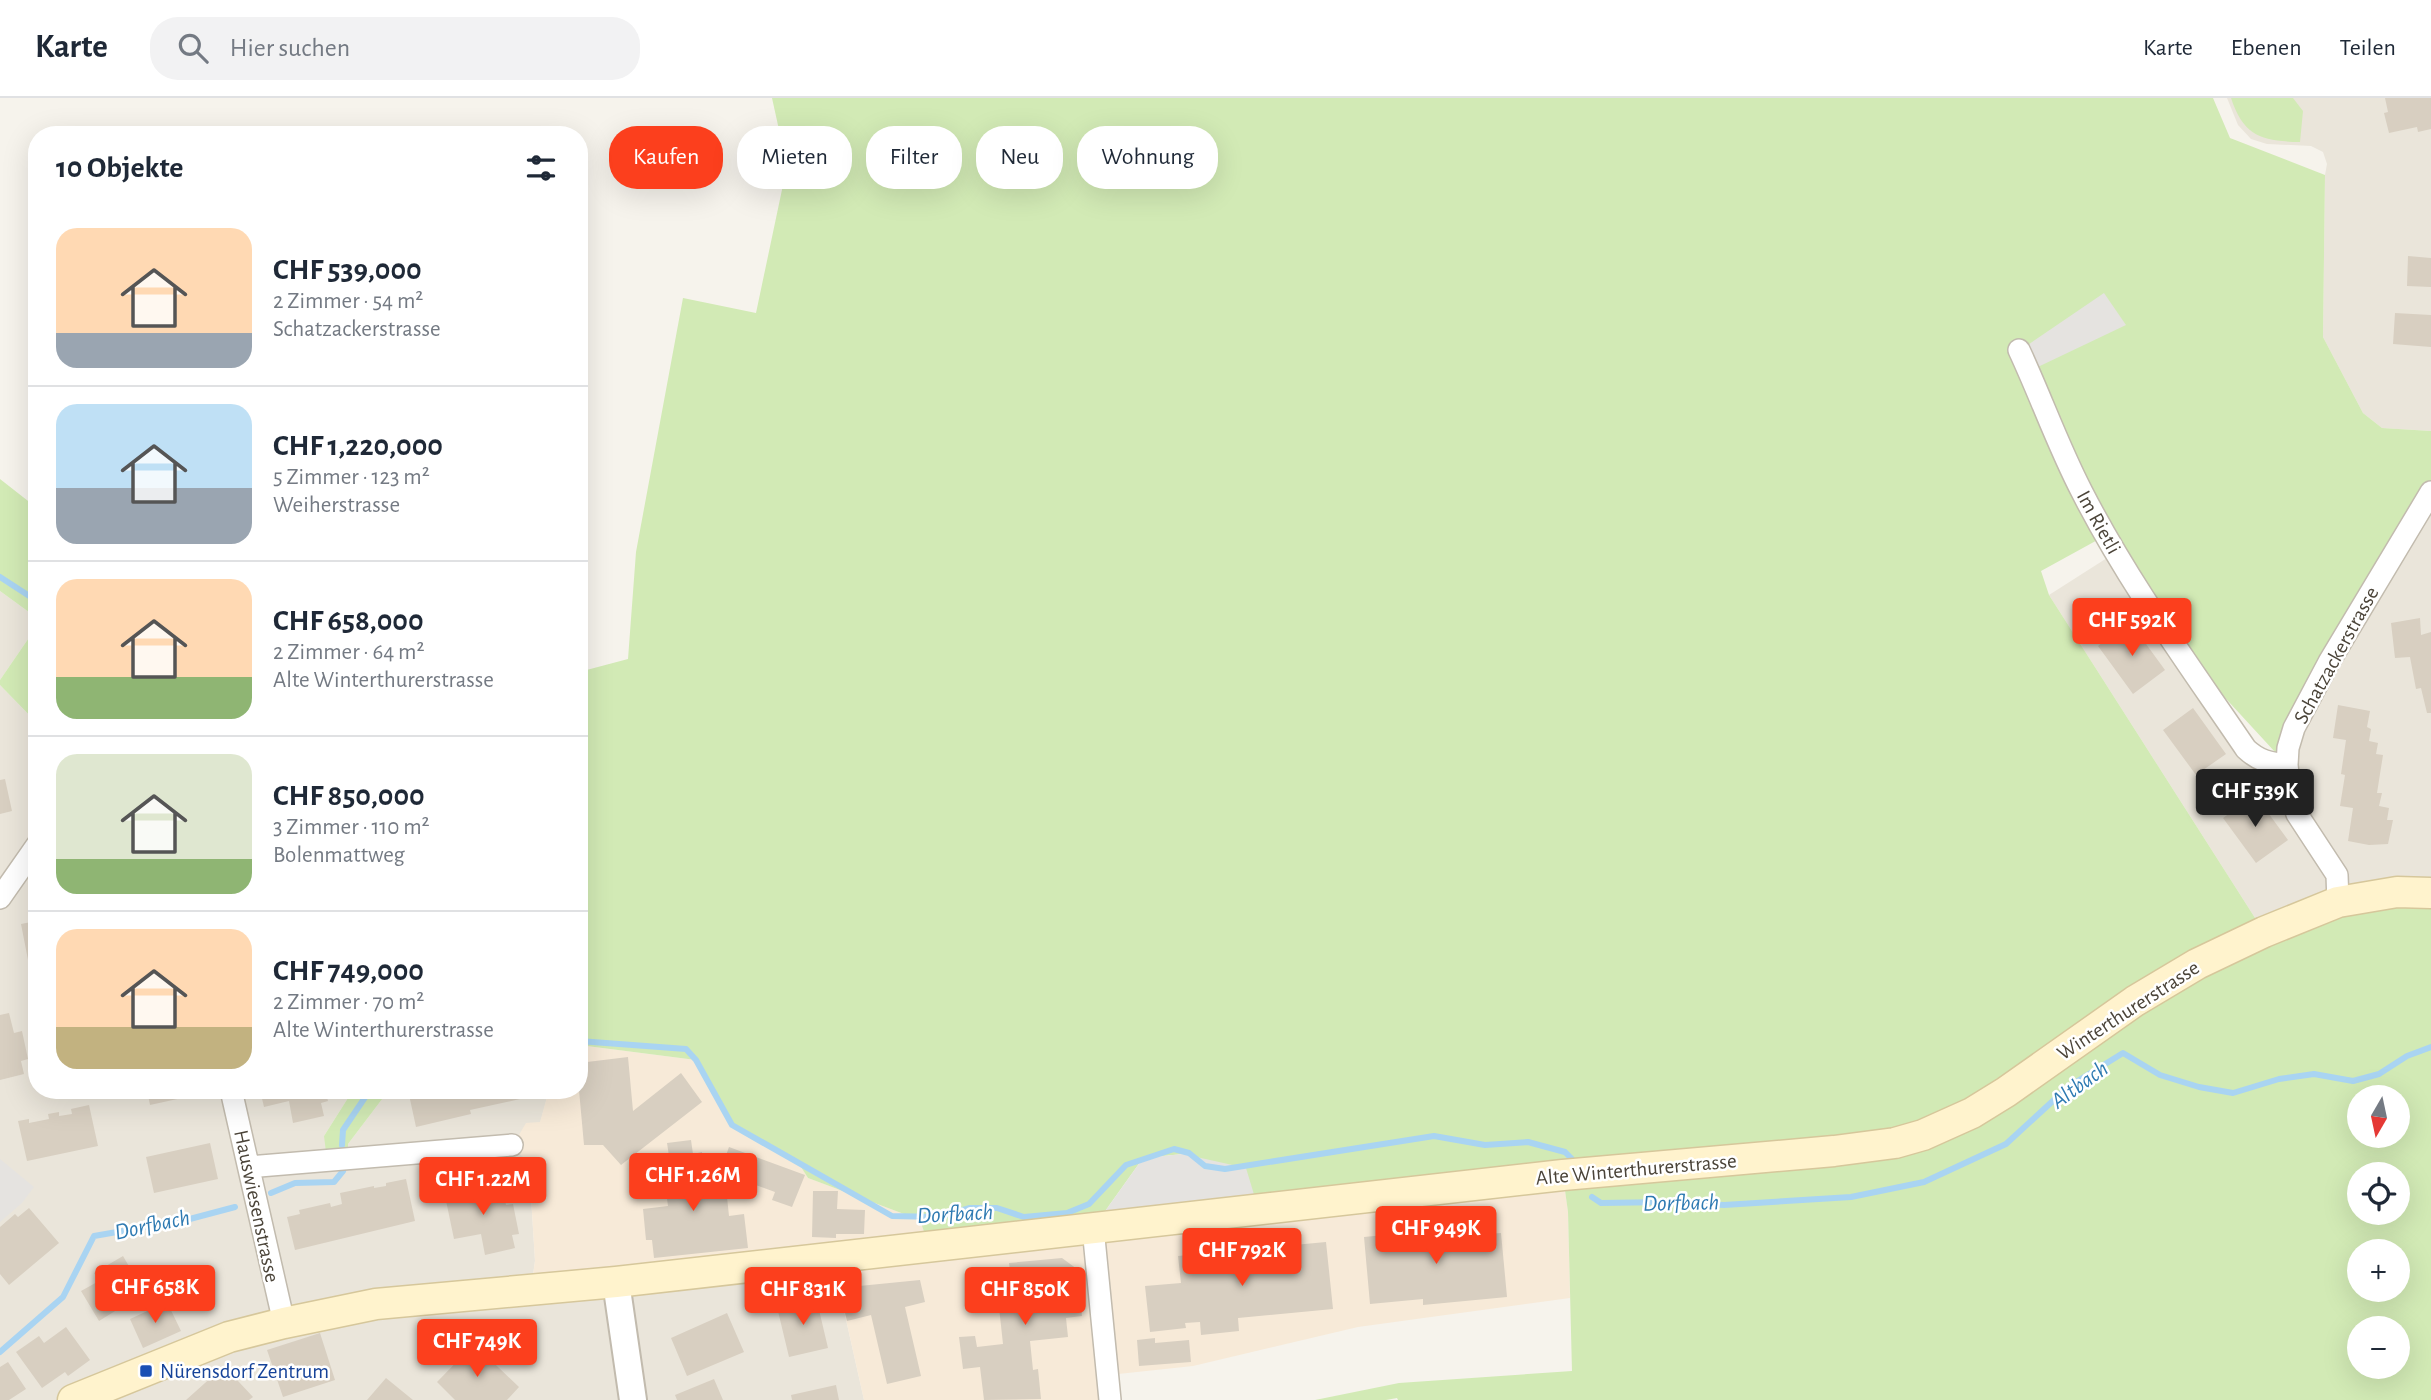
<!DOCTYPE html>
<html lang="de">
<meta charset="utf-8">
<style>
:root{--surface:#fff;--page:#f2f2f3;--text:#1f2937;--muted:#747a83;--line:#e0e1e3;--accent:#fc3f1d}
body{margin:0;font-family:"Alegreya Sans",sans-serif;background:var(--page);color:var(--text);height:100vh;display:flex;flex-direction:column;font-size:26px;white-space:nowrap}
*{box-sizing:border-box;margin:0}
p{font-size:23px;color:var(--muted)}
.icon{flex:none;width:38px;height:38px;fill:none;stroke:currentColor;stroke-width:2;stroke-linecap:round;stroke-linejoin:round}
.map{position:relative;flex:1;overflow:hidden}
.side{position:absolute;left:28px;top:28px;width:560px;height:973px;display:flex;flex-direction:column;background:var(--surface);border-radius:28px;box-shadow:0 7px 28px #0002}
.side>*{flex:none}
.hud{position:absolute;left:609px;top:28px;width:665px;height:63px;display:flex;gap:14px}
.needle{width:46px;rotate:189deg}
.fabs{position:absolute;left:2347px;top:987px;display:grid;gap:14px}
.fabs a{display:grid;place-items:center;width:63px;height:63px;border-radius:50%;background:var(--surface);box-shadow:0 7px 28px #0002;font-size:35px}
.price{position:absolute;translate:-50% -60px;padding:0 16px;border-radius:7px;background:var(--accent);color:#fff;font-size:23px;line-height:46px;filter:drop-shadow(0 2px 4px #0008)}
.price::after{content:'';position:absolute;left:50%;top:42px;width:21px;height:16px;margin-left:-10px;background:inherit;clip-path:polygon(0 0,100% 0,50% 100%)}
.price.on{background:#222;color:#fff}
ul{padding:0;list-style:none}
li{display:flex;align-items:center;gap:21px;height:175px;padding:0 28px}
li+li{border-top:2px solid var(--line)}
li span{display:grid;place-items:center;flex:none;width:196px;height:140px;border-radius:21px;color:#555}
li>.icon{margin-inline-start:auto}
span .icon{width:84px;height:84px;fill:#fffc;stroke-width:1}
li b{font-size:30px}
h2{display:flex;justify-content:space-between;align-items:center;height:84px;padding:0 28px;font-size:30px}
.chip{padding:0 24px;border-radius:28px;background:var(--surface);box-shadow:0 7px 28px #0002;font-size:24px;line-height:63px}
.chip.on{background:var(--accent);color:#fff}
header{display:flex;align-items:center;gap:42px;box-sizing:border-box;height:98px;padding:0 35px;background:var(--surface);border-bottom:2px solid var(--line)}
header strong{font-size:33px}
nav{display:flex;gap:38px;margin-inline-start:auto;font-size:24px}
.search{width:490px;height:63px;background:var(--page);display:flex;align-items:center;gap:18px;box-sizing:border-box;padding:0 24px;border-radius:28px;color:var(--muted);font-size:26px}
.map>svg:first-child{display:block}
.residential{fill:#eae5da}
.commercial{fill:#f7ead8}
.green{fill:#d2eab5;fill-rule:evenodd}
.parking{fill:#e5e3e0}
.lines{fill:none;stroke-linecap:round;stroke-linejoin:round}
.stream{stroke:#a9d4f2;stroke-width:6}
.building{fill:#d8cfc1}
.minor-casing{stroke:#c2bbae;stroke-width:24}
.tertiary-casing{stroke:#c2bbae;stroke-width:30}
.secondary-casing{stroke:#d6c79b;stroke-width:33}
.minor{stroke:#fff;stroke-width:21}
.tertiary{stroke:#fff;stroke-width:26}
.secondary{stroke:#fff3cd;stroke-width:30}
.transit-dot{fill:#1a4fb4;stroke:#fff;stroke-width:2.5}
.labels{text-anchor:middle;stroke-width:5;stroke-linejoin:round;paint-order:stroke}
.street-label{font-size:21px;fill:#4b4439;stroke:#fff}
.transit-label{font-size:21px;fill:#164399;stroke:#fff;text-anchor:start}
.water-label{font-size:23px;font-style:italic;fill:#2e7ab2;stroke:#fff}
</style>
<header>
<strong>Karte</strong>
<div class="search"><svg class="icon" aria-label="search" viewBox="0 0 24 24"><circle cx="10" cy="10" r="6"/><path d="M15 15l6 6"/></svg>Hier suchen</div>
<nav><a>Karte</a><a>Ebenen</a><a>Teilen</a></nav>
</header>
<div class="map">
<svg width="2431" height="1302" viewBox="0 0 2431 1302">
<rect width="100%" height="100%" fill="#f6f3ec"/>
<!-- residential -->
<path class="residential" d="M2227 0H2431V333L2382 330 2363 315 2323 239 2325 77 2327 66 2323 54 2311 48 2267 46 2251 41 2238 27Z
M2431 394V795L2264 834 2049 497 2107 460 2239 654 2287 667 2294 630Z
M0 493 37 520V528L0 582Z
M0 587 37 625V992H353L324 1038 347 1052 348 1046 389 992H549L529 1067 535 1163 533 1177 832 1159 864 1302H0Z"/>
<!-- commercial -->
<path class="commercial" d="M579 947 696 962 732 1027 799 1064 808 1080 920 1122 1563 1077 1568 1114 1570 1200 1358 1229 1193 1268 1109 1277 1110 1302H864L832 1159 533 1177 535 1163 529 1067 513 1047 526 1025 540 1024 549 992H579Z"/>
<!-- green -->
<path class="green" d="M772 0H2213L2230 40 2325 77 2323 239 2363 315 2382 330 2431 333V394L2329 564 2287 667 2217 591 2112 434 2041 473 2049 497 2264 834 2431 795V1302H1398L1397 1300 1386 1302H1315L1399 1285 1572 1273 1568 1114 1563 1078 1259 1113 1183 1056 1143 1060 1093 1130 929 1148 920 1122 808 1080 798 1064 732 1027 696 962 579 947V574L628 561 636 454 683 200 756 215 787 68ZM2359 999H2398V1038H2359ZM2359 1076H2398V1115H2359ZM2359 1153H2398V1192H2359ZM2359 1230H2398V1269H2359Z
M2231 0H2293L2303 13 2300 44C2262 43 2244 39 2231 0Z
M0 381 37 410V520L0 493Z
M37 528V625L0 587V582Z
M353 992H389L348 1046V1052L326 1054 324 1038Z"/>
<!-- parking -->
<path class="parking" d="M2104 195 2126 227 2025 275 2016 255Z
M1183 1056 1246 1070 1259 1113 1093 1130 1143 1060Z
M0 1061 34 1089 22 1105 0 1124Z"/>
<g class="lines">
<!-- stream -->
<path class="stream" d="M0 479 37 503
M579 943 686 951 696 962 732 1027 892 1118 939 1119 969 1110H997L1024 1119 1067 1115 1089 1106 1126 1067 1174 1051 1189 1055 1205 1068 1225 1071 1434 1038 1485 1047 1528 1044 1565 1054 1572 1061
M342 1047 343 1032 370 992
M271 1095 295 1085 334 1084 343 1073
M1592 1099 1601 1105 1668 1104 1724 1107 1851 1099 1924 1084 2006 1046 2068 989 2123 955 2160 977 2199 989 2233 995 2279 981 2314 976 2353 983 2379 976 2407 958 2431 949
M0 1254 63 1199 94 1138 186 1122 235 1109"/>
</g>
<!-- building -->
<path class="building" d="M2385 0H2431V31L2418 34 2417 29 2389 35 2384 15 2388 14Z
M2408 158 2431 160V189L2407 188Z
M2395 215 2431 217V249L2393 246Z
M2420 520 2421 537 2431 534V615H2427L2421 590 2416 591 2410 559 2395 560 2391 525Z
M2130 524 2165 572 2133 596 2098 548Z
M2338 607 2370 613 2367 629 2371 631 2369 643 2378 645 2376 656 2383 657 2377 695H2382L2379 708 2389 710 2387 722H2393L2388 746 2369 747 2348 743 2353 710 2340 708 2345 677 2341 676 2346 642 2333 640Z
M2193 610 2226 656 2196 677 2163 632Z
M5 681 12 713 0 716V682Z
M2255 697 2288 742 2256 765 2223 720Z
M31 824 32 828 37 827V865L29 867 21 826Z
M9 915 14 935 22 933 28 961 21 963 24 976 0 982V917Z
M628 959 633 1013 681 975 702 1004 621 1067 603 1047H584L579 992V965Z
M147 992H190L191 998 150 1007Z
M260 992H325L328 1003 321 1005 324 1018 293 1025 289 1003 264 1009Z
M408 992H528L529 999 470 1012 471 1016 416 1029Z
M89 1007 98 1048 27 1063 18 1023 29 1021V1025L49 1021 48 1016 59 1014V1018L72 1016 71 1011Z
M691 1042 693 1056 702 1054 706 1090 722 1089 724 1100 727 1099 729 1118 744 1116 748 1150 654 1160 652 1142H646L643 1111 668 1108 665 1086H668L667 1073 687 1071 686 1056 669 1058 667 1045Z
M210 1045 218 1081 154 1095 146 1059Z
M729 1049 805 1077 792 1109 772 1102 775 1094 720 1074Z
M406 1081 415 1123 295 1152 287 1119 300 1116 299 1112 330 1105 331 1109 342 1106 340 1095 374 1088V1090L386 1088V1085Z
M473 1087 475 1094 502 1088 506 1107 513 1106 519 1136 512 1137 515 1150 485 1157 481 1136 454 1141 444 1093Z
M813 1093H838L837 1111 865 1112 864 1136H836V1140L812 1139Z
M29 1110 59 1145 9 1187 0 1176V1129L15 1116 18 1119Z
M1486 1127 1487 1136 1501 1135 1507 1199 1423 1207V1201L1370 1206 1364 1139Z
M1326 1144 1333 1211 1238 1220 1239 1233 1201 1237 1200 1224 1185 1225 1186 1230 1150 1234 1145 1188 1181 1185 1178 1158Z
M123 1158 141 1189 116 1204 120 1210 99 1223 81 1193 99 1183 94 1175Z
M1062 1160 1077 1171 1082 1218 1066 1220 1068 1239 1030 1243 1033 1272 1038 1271 1041 1301 984 1302 980 1269 963 1271 959 1239 975 1238 977 1249 1003 1246 996 1182 1011 1180 1009 1165Z
M920 1182 925 1204 905 1209 921 1278 887 1286 871 1217 847 1223 839 1190Z
M816 1199 828 1250 789 1259 777 1209Z
M167 1204 181 1233 143 1250 130 1221Z
M727 1215 744 1254 687 1278 671 1240Z
M66 1229 90 1262 68 1278 65 1274 42 1290 16 1254 39 1238 44 1245Z
M320 1235 335 1282 283 1299 267 1252Z
M1155 1240V1245L1189 1242 1191 1264 1139 1268 1137 1242Z
M474 1246 519 1289 507 1302H455L437 1284Z
M8 1264 26 1291 9 1302H0V1269Z
M224 1268 253 1299 249 1302H186Z
M386 1280 413 1302H367Z
M714 1281 723 1302H677L675 1297Z
M836 1287 839 1302H792L791 1297Z"/>
<g class="lines">
<!-- minor casing -->
<g class="minor-casing">
<path id="minor" d="M2019 252C2041 299 2058 348 2082 394 2128 484 2189 567 2246 651 2259 663 2269 665 2287 667
M0 800 37 747
M2338 804 2337 777 2297 716 2290 694 2287 667 2288 650 2294 630 2329 564 2431 394
M231 992 284 1225
M249 1069 512 1047
M1093 1130 1110 1302"/>
</g>
<!-- tertiary casing -->
<g class="tertiary-casing">
<path id="tertiary" d="M616 1184 633 1302"/>
</g>
<!-- secondary casing -->
<g class="secondary-casing">
<path id="secondary" d="M73 1302 229 1239 284 1225 376 1206 616 1184 1563 1077 1834 1053 1895 1045 1923 1037 1972 1015 2006 994 2135 903 2197 866 2264 834 2338 804 2397 794 2431 795"/>
</g>
<!-- minor -->
<use href="#minor" class="minor"/>
<!-- tertiary -->
<use href="#tertiary" class="tertiary"/>
<!-- secondary -->
<use href="#secondary" class="secondary"/>
</g>
<!-- markers -->
<rect class="transit-dot" x="139" y="1266" width="14" height="14" rx="3.5"/>
<g class="labels">
<!-- street labels -->
<g class="street-label">
<text transform="translate(2099 424) rotate(61)" y="7">Im Rietli</text>
<text transform="translate(2336 557) rotate(-61)" y="7">Schatzackerstrasse</text>
<text transform="translate(2128 912) rotate(-33)" y="7">Winterthurerstrasse</text>
<text transform="translate(1636 1071) rotate(-5)" y="7">Alte Winterthurerstrasse</text>
<text transform="translate(257 1108) rotate(78)" y="7">Hauswiesenstrasse</text>
</g>
<!-- transit labels -->
<g class="transit-label">
<text x="160" y="1280">Nürensdorf Zentrum</text>
</g>
<!-- water labels -->
<g class="water-label">
<text transform="translate(2079 986) rotate(-36)" y="8">Altbach</text>
<text transform="translate(1681 1104) rotate(-1)" y="8">Dorfbach</text>
<text transform="translate(955 1115) rotate(-3)" y="8">Dorfbach</text>
<text transform="translate(152 1126) rotate(-12)" y="8">Dorfbach</text>
</g>
</g>
</svg>
<div class="fabs">
<a><svg class="needle" viewBox="-14 -14 28 28"><path d="M0-13l5 13h-10z" fill="#e53935"/><path d="M0 13l5-13h-10z" fill="#747a83"/></svg></a>
<a><svg class="icon" aria-label="locate" viewBox="0 0 24 24"><circle cx="12" cy="12" r="6"/><path d="M12 2v4M12 18v4M2 12h4M18 12h4"/></svg></a>
<a>+</a>
<a>−</a>
</div>
<b class="price" style="left:2132px;top:560px">CHF 592K</b>
<b class="price on" style="left:2255px;top:731px">CHF 539K</b>
<b class="price" style="left:693px;top:1115px">CHF 1.26M</b>
<b class="price" style="left:483px;top:1119px">CHF 1.22M</b>
<b class="price" style="left:1436px;top:1168px">CHF 949K</b>
<b class="price" style="left:1242px;top:1190px">CHF 792K</b>
<b class="price" style="left:155px;top:1227px">CHF 658K</b>
<b class="price" style="left:803px;top:1229px">CHF 831K</b>
<b class="price" style="left:1025px;top:1229px">CHF 850K</b>
<b class="price" style="left:477px;top:1281px">CHF 749K</b>
<div class="hud">
<a class="chip on">Kaufen</a>
<a class="chip">Mieten</a>
<a class="chip">Filter</a>
<a class="chip">Neu</a>
<a class="chip">Wohnung</a>
</div>
<section class="side">
<h2>10 Objekte<svg class="icon" aria-label="filters" viewBox="0 0 24 24"><path d="M4 7h16M4 17h16"/><circle cx="9" cy="7" r="2"/><circle cx="15" cy="17" r="2"/></svg></h2>
<ul>
<li><span style="background:linear-gradient(#ffd9b3 75%,#9aa5b1 0)"><svg class="icon" aria-label="home" viewBox="0 0 24 24"><path d="M3 11l9-7 9 7M6 9v11h12V9"/></svg></span><div><b>CHF 539,000</b><p>2 Zimmer · 54 m²</p><p>Schatzackerstrasse</p></div></li>
<li><span style="background:linear-gradient(#bfe0f5 60%,#9aa5b1 0)"><svg class="icon" aria-label="home" viewBox="0 0 24 24"><path d="M3 11l9-7 9 7M6 9v11h12V9"/></svg></span><div><b>CHF 1,220,000</b><p>5 Zimmer · 123 m²</p><p>Weiherstrasse</p></div></li>
<li><span style="background:linear-gradient(#ffd9b3 70%,#8fb573 0)"><svg class="icon" aria-label="home" viewBox="0 0 24 24"><path d="M3 11l9-7 9 7M6 9v11h12V9"/></svg></span><div><b>CHF 658,000</b><p>2 Zimmer · 64 m²</p><p>Alte Winterthurerstrasse</p></div></li>
<li><span style="background:linear-gradient(#dfe7d0 75%,#8fb573 0)"><svg class="icon" aria-label="home" viewBox="0 0 24 24"><path d="M3 11l9-7 9 7M6 9v11h12V9"/></svg></span><div><b>CHF 850,000</b><p>3 Zimmer · 110 m²</p><p>Bolenmattweg</p></div></li>
<li><span style="background:linear-gradient(#ffd9b3 70%,#c2b280 0)"><svg class="icon" aria-label="home" viewBox="0 0 24 24"><path d="M3 11l9-7 9 7M6 9v11h12V9"/></svg></span><div><b>CHF 749,000</b><p>2 Zimmer · 70 m²</p><p>Alte Winterthurerstrasse</p></div></li>
</ul>
</section>
</div>
